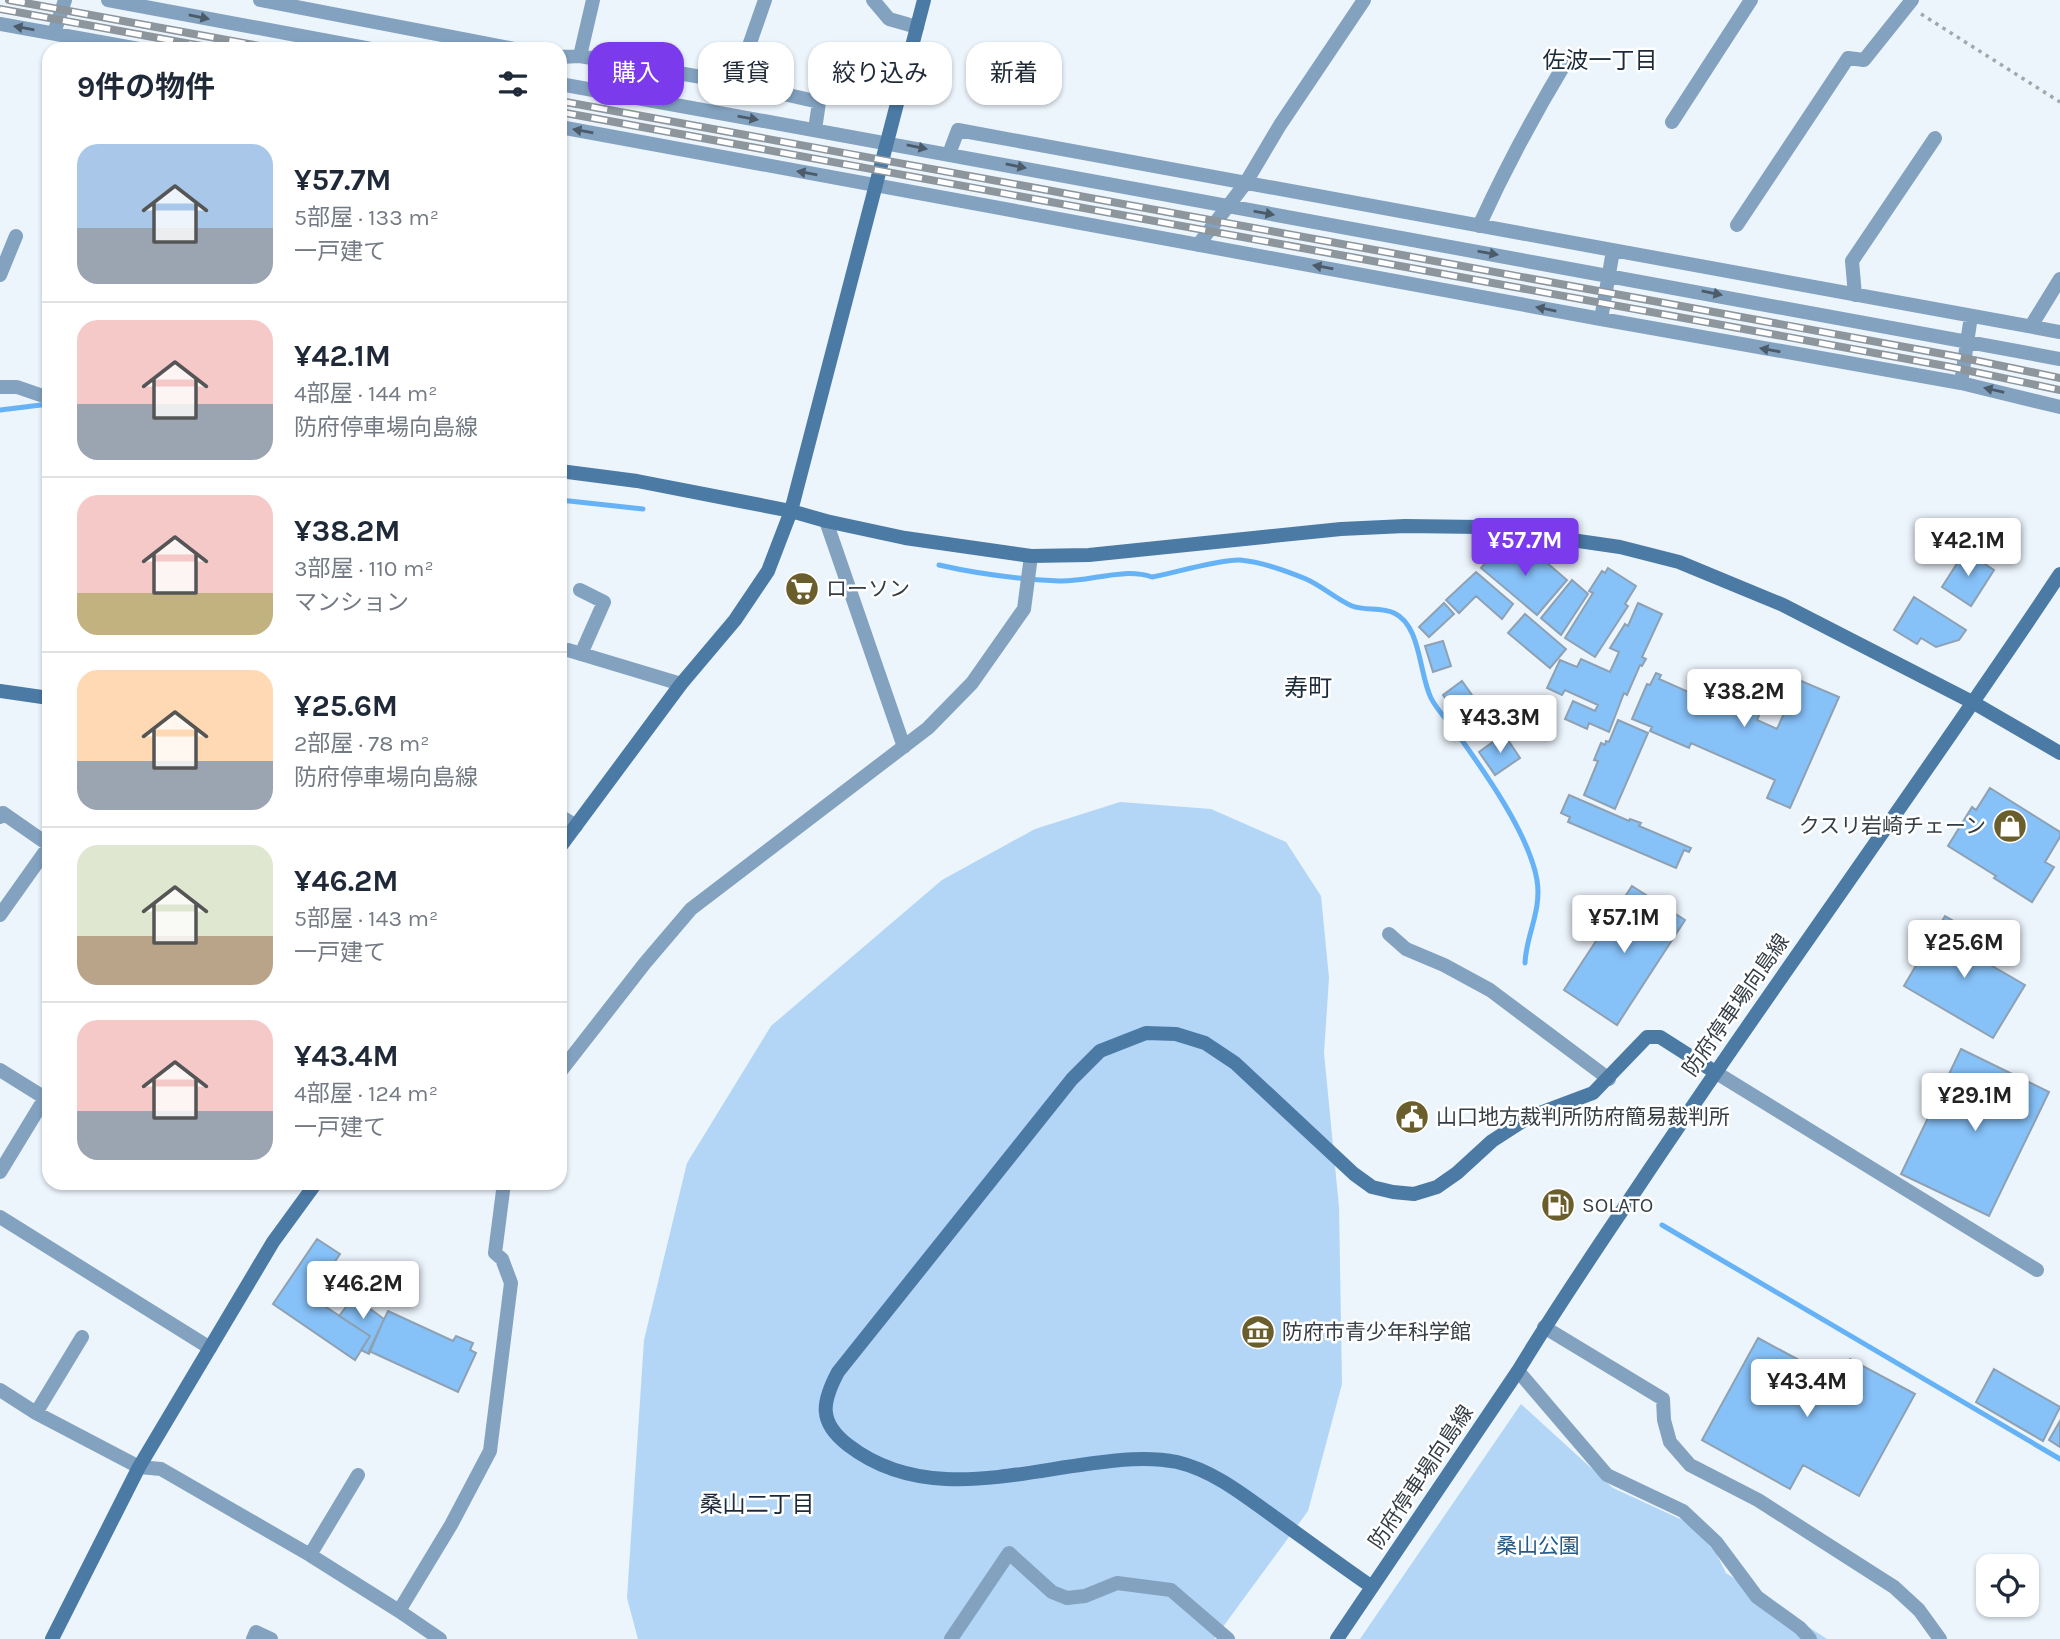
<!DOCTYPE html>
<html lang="ja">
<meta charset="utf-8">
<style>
:root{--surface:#fff;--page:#f2f2f3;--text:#1f2937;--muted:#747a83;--line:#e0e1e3;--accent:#7c3aed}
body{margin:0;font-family:Karla,"Noto Sans JP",sans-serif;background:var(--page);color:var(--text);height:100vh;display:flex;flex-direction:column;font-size:26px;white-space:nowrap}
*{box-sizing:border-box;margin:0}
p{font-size:23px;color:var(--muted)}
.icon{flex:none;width:38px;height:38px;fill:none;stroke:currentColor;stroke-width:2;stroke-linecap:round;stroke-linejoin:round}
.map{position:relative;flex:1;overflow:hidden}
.drawer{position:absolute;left:42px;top:42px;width:525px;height:1148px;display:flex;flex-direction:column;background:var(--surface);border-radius:21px;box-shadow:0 2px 5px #0004}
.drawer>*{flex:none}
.banner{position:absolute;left:588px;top:42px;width:665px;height:63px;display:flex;gap:14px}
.buttons{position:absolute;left:1976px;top:1554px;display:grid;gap:14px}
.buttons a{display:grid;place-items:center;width:63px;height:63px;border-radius:14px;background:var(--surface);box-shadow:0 2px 5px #0004;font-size:35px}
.price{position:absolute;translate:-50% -60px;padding:0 16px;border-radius:7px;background:#fff;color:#222;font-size:23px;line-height:46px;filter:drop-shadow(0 2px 4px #0008)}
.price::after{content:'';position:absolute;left:50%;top:42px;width:21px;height:16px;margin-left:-10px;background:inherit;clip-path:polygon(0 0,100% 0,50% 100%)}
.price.current{background:var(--accent);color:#fff}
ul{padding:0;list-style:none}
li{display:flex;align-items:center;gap:21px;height:175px;padding:0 35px}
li+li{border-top:2px solid var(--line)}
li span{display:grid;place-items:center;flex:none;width:196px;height:140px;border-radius:21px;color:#555}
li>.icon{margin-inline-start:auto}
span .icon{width:84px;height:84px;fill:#fffc;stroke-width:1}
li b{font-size:30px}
h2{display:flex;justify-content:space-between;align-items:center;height:84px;padding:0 35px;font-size:30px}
.pill{padding:0 24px;border-radius:21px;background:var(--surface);box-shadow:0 2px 5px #0004;font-size:24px;line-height:63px}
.pill.current{background:var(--accent);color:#fff}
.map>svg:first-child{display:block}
.green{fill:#b3d6f7}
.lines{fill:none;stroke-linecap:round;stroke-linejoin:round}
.stream{stroke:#66b2f6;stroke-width:5}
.building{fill:#86c1f8;stroke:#8ea1b3;stroke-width:2}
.path{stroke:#9fa7af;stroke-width:3.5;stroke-dasharray:3.5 5;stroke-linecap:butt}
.street{stroke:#83a2c0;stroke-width:14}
.secondary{stroke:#4b7aa5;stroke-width:14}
.rail-casing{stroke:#8d959d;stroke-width:8}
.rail{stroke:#fff;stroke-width:5;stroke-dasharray:16;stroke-linecap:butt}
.oneway{fill:#4c5b6a}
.labels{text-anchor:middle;stroke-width:5;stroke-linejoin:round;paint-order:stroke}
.poi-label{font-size:21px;fill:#353d45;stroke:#fff;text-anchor:start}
.street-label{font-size:21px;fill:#353d45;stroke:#fff}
.park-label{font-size:21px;fill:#255a87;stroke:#fff}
.neighbourhood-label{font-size:23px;fill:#1b2b3a;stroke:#fff}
.quarter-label{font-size:24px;fill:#1b2b3a;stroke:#fff}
</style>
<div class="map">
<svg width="2060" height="1639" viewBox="0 0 2060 1639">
<rect width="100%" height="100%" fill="#ecf4fc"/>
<!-- green -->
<path class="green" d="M1120 802 1211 809 1286 842 1321 896 1329 978 1324 1053 1339 1207 1342 1384 1308 1511 1214 1639H638L627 1598 644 1340 687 1163 771 1026 942 880 1035 829Z
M1521 1404 1613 1488 1689 1523 1716 1553 1726 1573 1827 1639H1360Z"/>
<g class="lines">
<!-- stream -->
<path class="stream" d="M0 410 49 404
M560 500 643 509
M939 565C978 574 1019 579 1059 581 1090 582 1123 567 1152 577 1174 573 1220 559 1240 560 1261 562 1287 571 1306 579 1322 586 1336 599 1352 606 1365 611 1381 607 1394 613 1421 625 1419 674 1431 698 1437 710 1448 721 1456 732 1484 771 1529 834 1537 880 1542 911 1526 935 1525 963
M1662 1225 2060 1459"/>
</g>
<!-- building -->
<path class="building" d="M1499 547 1508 554 1513 547 1533 564 1539 556 1567 580 1537 615 1481 568Z
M1965 551 1994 570 1971 606 1942 587Z
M1608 568 1636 586 1625 604 1628 606 1595 657 1565 638 1593 593 1589 591 1602 571 1605 573Z
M1476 572 1513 604 1502 619 1476 596 1459 613 1446 600Z
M1572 580 1588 594 1561 635 1541 618Z
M1914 597 1966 630 1959 640 1936 647 1921 638 1917 644 1894 630Z
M1444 603 1454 614 1429 637 1419 627Z
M1638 603 1662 614 1642 657 1646 659 1642 666 1640 665 1627 695 1624 693 1609 732 1589 723 1587 729 1565 719 1573 701 1595 711 1598 705 1565 690 1562 695 1547 688 1560 660 1577 667 1581 659 1610 672 1619 652 1610 648 1625 624 1628 626Z
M1525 614 1566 649 1550 668 1508 633Z
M1443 641 1451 666 1433 672 1425 646Z
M1749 672 1764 678 1750 709 1760 713 1757 720 1777 729 1799 680 1839 697 1790 808 1767 798 1775 780 1691 743 1689 748 1650 731 1652 727 1632 719 1647 684 1650 685 1656 673 1661 675 1659 679 1731 711Z
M1462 681 1487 716 1468 730 1443 695Z
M1618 720 1648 733 1615 809 1584 795 1598 761 1594 760 1601 743 1605 745 1606 741 1609 742Z
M1504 734 1520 758 1495 775 1479 752Z
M1990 788 2060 832V837L2045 862 2054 867 2032 902 1994 878 1996 876 1948 846 1972 807 1976 810Z
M1569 795 1629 821 1630 819 1641 823 1639 826 1691 848 1689 852 1684 850 1676 868 1568 822 1570 817 1561 813Z
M1632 886 1685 920 1617 1025 1564 990Z
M1945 916 1979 936 1970 953 2025 985 1993 1038 1904 986Z
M1961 1049 2049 1092 1989 1216 1901 1174Z
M317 1239 340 1254 311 1297 370 1336 355 1360 273 1304Z
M354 1297 384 1319 369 1354 361 1350 370 1336 339 1316Z
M388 1311 453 1341 456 1336 473 1343 470 1350 476 1353 458 1392 369 1351Z
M1758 1338 1838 1381 1850 1359 1915 1394 1859 1496 1803 1465 1790 1489 1702 1440Z
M1994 1369 2060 1407 2043 1441 1976 1402Z
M2060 1421V1447L2049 1440Z"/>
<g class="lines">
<!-- path -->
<path class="path" d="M1921 14 2060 102"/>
<!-- street -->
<path class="street" d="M108 0 371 49
M260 0 515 49
M873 0 889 19 917 27
M0 24 139 49
M54 33 65 0
M580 56 593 0
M560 57 580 56 736 83 819 102 815 130
M736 83 765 0
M560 84C1060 175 1560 265 2060 359
M1672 122 1751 0
M560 127 1601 319 1961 383 2060 407
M949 154 958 130 2060 332
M1737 225 1848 58 1864 60 1912 0
M1479 226C1506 167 1536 111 1570 55
M1198 245 1245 184 1280 125 1364 0
M0 275 16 236
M1855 295 1852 261 1935 138
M1601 319 1613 251
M2031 326 2060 279
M1961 383 1971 316
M0 387H17L49 398
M826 521 904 747
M580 590 604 602 581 654
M568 650 681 684
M560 816 576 826
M0 817 3 813 49 845
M0 915 49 846
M1389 934 1406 949 1444 965 1490 990 1609 1079
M0 1070 45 1098 0 1172
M560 1072 645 963 691 909 928 728 972 683 1024 609 1031 556
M1715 1072 2037 1270
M0 1217 210 1348
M1544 1327 1663 1399 1664 1420 1670 1442 1690 1465 1758 1500 1894 1587 1919 1610 1940 1639
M1518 1371 1607 1475 1683 1511 1716 1542 1757 1597 1800 1628 1810 1639
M0 1390 36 1413 139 1467 161 1469 310 1555 399 1611 451 1525 490 1451 511 1283 502 1259 495 1253 504 1183
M36 1413 82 1337
M310 1555 358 1475
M399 1611 440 1639
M253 1639 256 1632 271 1639
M951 1639 1009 1553 1052 1592 1067 1598 1085 1596 1117 1583 1171 1590 1228 1639"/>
<!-- secondary -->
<path class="secondary" d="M560 471 637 481 791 511 826 521 905 538 1031 556 1089 555 1341 529 1405 526 1481 527 1620 547 1679 562 1783 605 1974 703 2060 753
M0 691 49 698
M560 847 681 684 735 620 768 571 791 511 924 0
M1372 1587C1340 1565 1309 1542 1277 1519 1246 1497 1215 1471 1177 1462 1147 1456 1117 1460 1087 1464 1006 1475 919 1500 848 1445 818 1422 822 1402 838 1372L1072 1079 1100 1051 1146 1033 1176 1034 1205 1043 1235 1063 1354 1174 1372 1187 1393 1192 1414 1194 1437 1187 1457 1173 1492 1141 1529 1117 1593 1093 1647 1037H1660L1715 1072
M52 1639 139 1467 273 1242 316 1183
M1337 1639 1518 1371C1559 1303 1604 1238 1648 1172 1783 971 1926 775 2060 574"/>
<!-- rail casing -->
<g class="rail-casing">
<path id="rail" d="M9 0 276 49
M0 9 218 49
M560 101 1954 356 2060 378
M560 112 1951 367 2060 390"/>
</g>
<!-- rail -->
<use href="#rail" class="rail"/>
</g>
<!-- one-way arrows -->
<defs><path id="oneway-solid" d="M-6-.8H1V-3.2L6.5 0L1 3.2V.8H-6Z" transform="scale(1.75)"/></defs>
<g class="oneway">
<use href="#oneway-solid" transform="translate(199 17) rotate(11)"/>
<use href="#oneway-solid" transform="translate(24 28) rotate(-170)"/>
<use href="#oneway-solid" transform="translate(748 118) rotate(10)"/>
<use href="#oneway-solid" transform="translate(583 131) rotate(-170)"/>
<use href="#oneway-solid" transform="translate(917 147) rotate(11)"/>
<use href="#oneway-solid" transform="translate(1016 166) rotate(11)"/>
<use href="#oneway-solid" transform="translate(807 173) rotate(-170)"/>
<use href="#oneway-solid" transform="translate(1264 213) rotate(10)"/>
<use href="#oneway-solid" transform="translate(1488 253) rotate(10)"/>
<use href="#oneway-solid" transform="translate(1323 267) rotate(-170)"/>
<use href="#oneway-solid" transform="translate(1712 293) rotate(11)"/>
<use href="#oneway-solid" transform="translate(1546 309) rotate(-169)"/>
<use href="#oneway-solid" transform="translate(1770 350) rotate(-170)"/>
<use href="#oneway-solid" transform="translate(1994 390) rotate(-167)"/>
</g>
<!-- icons -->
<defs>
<g id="supermarket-disc" transform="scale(1.75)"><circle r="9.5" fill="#6a5f2c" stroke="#fff"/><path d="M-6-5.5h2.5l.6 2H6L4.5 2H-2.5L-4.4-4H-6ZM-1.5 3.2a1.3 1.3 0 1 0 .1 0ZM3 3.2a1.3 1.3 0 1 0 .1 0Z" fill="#fff"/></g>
<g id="shop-disc" transform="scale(1.75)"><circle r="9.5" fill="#6a5f2c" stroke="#fff"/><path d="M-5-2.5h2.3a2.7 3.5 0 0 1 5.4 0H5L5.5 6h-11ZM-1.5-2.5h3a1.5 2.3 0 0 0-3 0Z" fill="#fff"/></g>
<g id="civic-disc" transform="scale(1.75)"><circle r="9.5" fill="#6a5f2c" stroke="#fff"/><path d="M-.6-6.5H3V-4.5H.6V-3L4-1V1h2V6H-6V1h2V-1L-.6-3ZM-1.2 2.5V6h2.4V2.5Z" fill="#fff"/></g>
<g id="fuel-disc" transform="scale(1.75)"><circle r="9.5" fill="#6a5f2c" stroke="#fff"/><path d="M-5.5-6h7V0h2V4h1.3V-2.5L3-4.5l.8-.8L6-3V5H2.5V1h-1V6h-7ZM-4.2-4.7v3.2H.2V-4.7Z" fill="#fff"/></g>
<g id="museum-disc" transform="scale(1.75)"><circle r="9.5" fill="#6a5f2c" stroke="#fff"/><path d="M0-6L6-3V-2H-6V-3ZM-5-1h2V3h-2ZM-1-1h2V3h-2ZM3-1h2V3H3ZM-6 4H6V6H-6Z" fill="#fff"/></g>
</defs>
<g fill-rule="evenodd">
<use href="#supermarket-disc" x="802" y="589"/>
<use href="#shop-disc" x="2010" y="826"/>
<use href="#civic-disc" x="1412" y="1117"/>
<use href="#fuel-disc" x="1558" y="1205"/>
<use href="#museum-disc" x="1258" y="1332"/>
</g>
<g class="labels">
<!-- poi labels -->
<g class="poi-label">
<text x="826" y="596">ローソン</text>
<text x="1986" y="833" text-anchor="end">クスリ岩崎チェーン</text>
<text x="1436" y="1124">山口地方裁判所防府簡易裁判所</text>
<text x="1582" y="1212">SOLATO</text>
<text x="1282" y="1339">防府市青少年科学館</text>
</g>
<!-- street labels -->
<g class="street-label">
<text transform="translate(1736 1005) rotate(-55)" y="7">防府停車場向島線</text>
<text transform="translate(1421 1477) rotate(-56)" y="7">防府停車場向島線</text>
</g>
<!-- park labels -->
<g class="park-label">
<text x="1538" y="1553">桑山公園</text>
</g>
<!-- neighbourhood labels -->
<g class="neighbourhood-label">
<text x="1600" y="68">佐波一丁目</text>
<text x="757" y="1512">桑山二丁目</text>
</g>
<!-- quarter labels -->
<g class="quarter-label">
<text x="1308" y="696">寿町</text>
</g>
</g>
</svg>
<div class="buttons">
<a><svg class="icon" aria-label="locate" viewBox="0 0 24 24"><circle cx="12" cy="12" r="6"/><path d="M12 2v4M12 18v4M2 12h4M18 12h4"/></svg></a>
</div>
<b class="price current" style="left:1525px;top:578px">¥57.7M</b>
<b class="price" style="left:1968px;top:578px">¥42.1M</b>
<b class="price" style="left:1744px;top:729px">¥38.2M</b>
<b class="price" style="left:1500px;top:755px">¥43.3M</b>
<b class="price" style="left:1624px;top:955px">¥57.1M</b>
<b class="price" style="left:1964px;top:980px">¥25.6M</b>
<b class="price" style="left:1975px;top:1133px">¥29.1M</b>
<b class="price" style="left:363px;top:1321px">¥46.2M</b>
<b class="price" style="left:1807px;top:1419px">¥43.4M</b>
<div class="banner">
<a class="pill current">購入</a>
<a class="pill">賃貸</a>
<a class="pill">絞り込み</a>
<a class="pill">新着</a>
</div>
<section class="drawer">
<h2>9件の物件<svg class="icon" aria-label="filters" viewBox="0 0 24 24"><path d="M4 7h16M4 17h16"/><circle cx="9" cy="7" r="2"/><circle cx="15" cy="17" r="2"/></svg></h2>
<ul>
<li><span style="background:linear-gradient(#a9c7e8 60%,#9aa5b1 0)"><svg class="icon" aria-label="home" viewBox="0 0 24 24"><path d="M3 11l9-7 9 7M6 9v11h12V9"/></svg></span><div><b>¥57.7M</b><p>5部屋 · 133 m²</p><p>一戸建て</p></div></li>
<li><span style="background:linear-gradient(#f6c9c9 60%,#9aa5b1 0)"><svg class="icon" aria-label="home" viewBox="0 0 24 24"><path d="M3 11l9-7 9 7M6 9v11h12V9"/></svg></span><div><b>¥42.1M</b><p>4部屋 · 144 m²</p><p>防府停車場向島線</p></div></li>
<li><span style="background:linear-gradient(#f6c9c9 70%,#c2b280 0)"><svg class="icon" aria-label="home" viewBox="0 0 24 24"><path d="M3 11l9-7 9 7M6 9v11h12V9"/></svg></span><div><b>¥38.2M</b><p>3部屋 · 110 m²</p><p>マンション</p></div></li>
<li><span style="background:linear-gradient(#ffd9b3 65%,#9aa5b1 0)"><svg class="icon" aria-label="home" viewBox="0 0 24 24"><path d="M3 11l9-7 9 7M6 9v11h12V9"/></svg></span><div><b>¥25.6M</b><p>2部屋 · 78 m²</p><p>防府停車場向島線</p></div></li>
<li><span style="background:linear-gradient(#dfe7d0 65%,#b9a48a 0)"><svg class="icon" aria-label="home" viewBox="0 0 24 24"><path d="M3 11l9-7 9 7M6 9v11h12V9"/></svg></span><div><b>¥46.2M</b><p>5部屋 · 143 m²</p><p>一戸建て</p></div></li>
<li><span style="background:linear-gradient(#f6c9c9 65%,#9aa5b1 0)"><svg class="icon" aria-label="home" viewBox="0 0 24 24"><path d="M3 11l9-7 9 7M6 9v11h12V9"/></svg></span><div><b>¥43.4M</b><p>4部屋 · 124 m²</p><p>一戸建て</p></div></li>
</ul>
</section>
</div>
